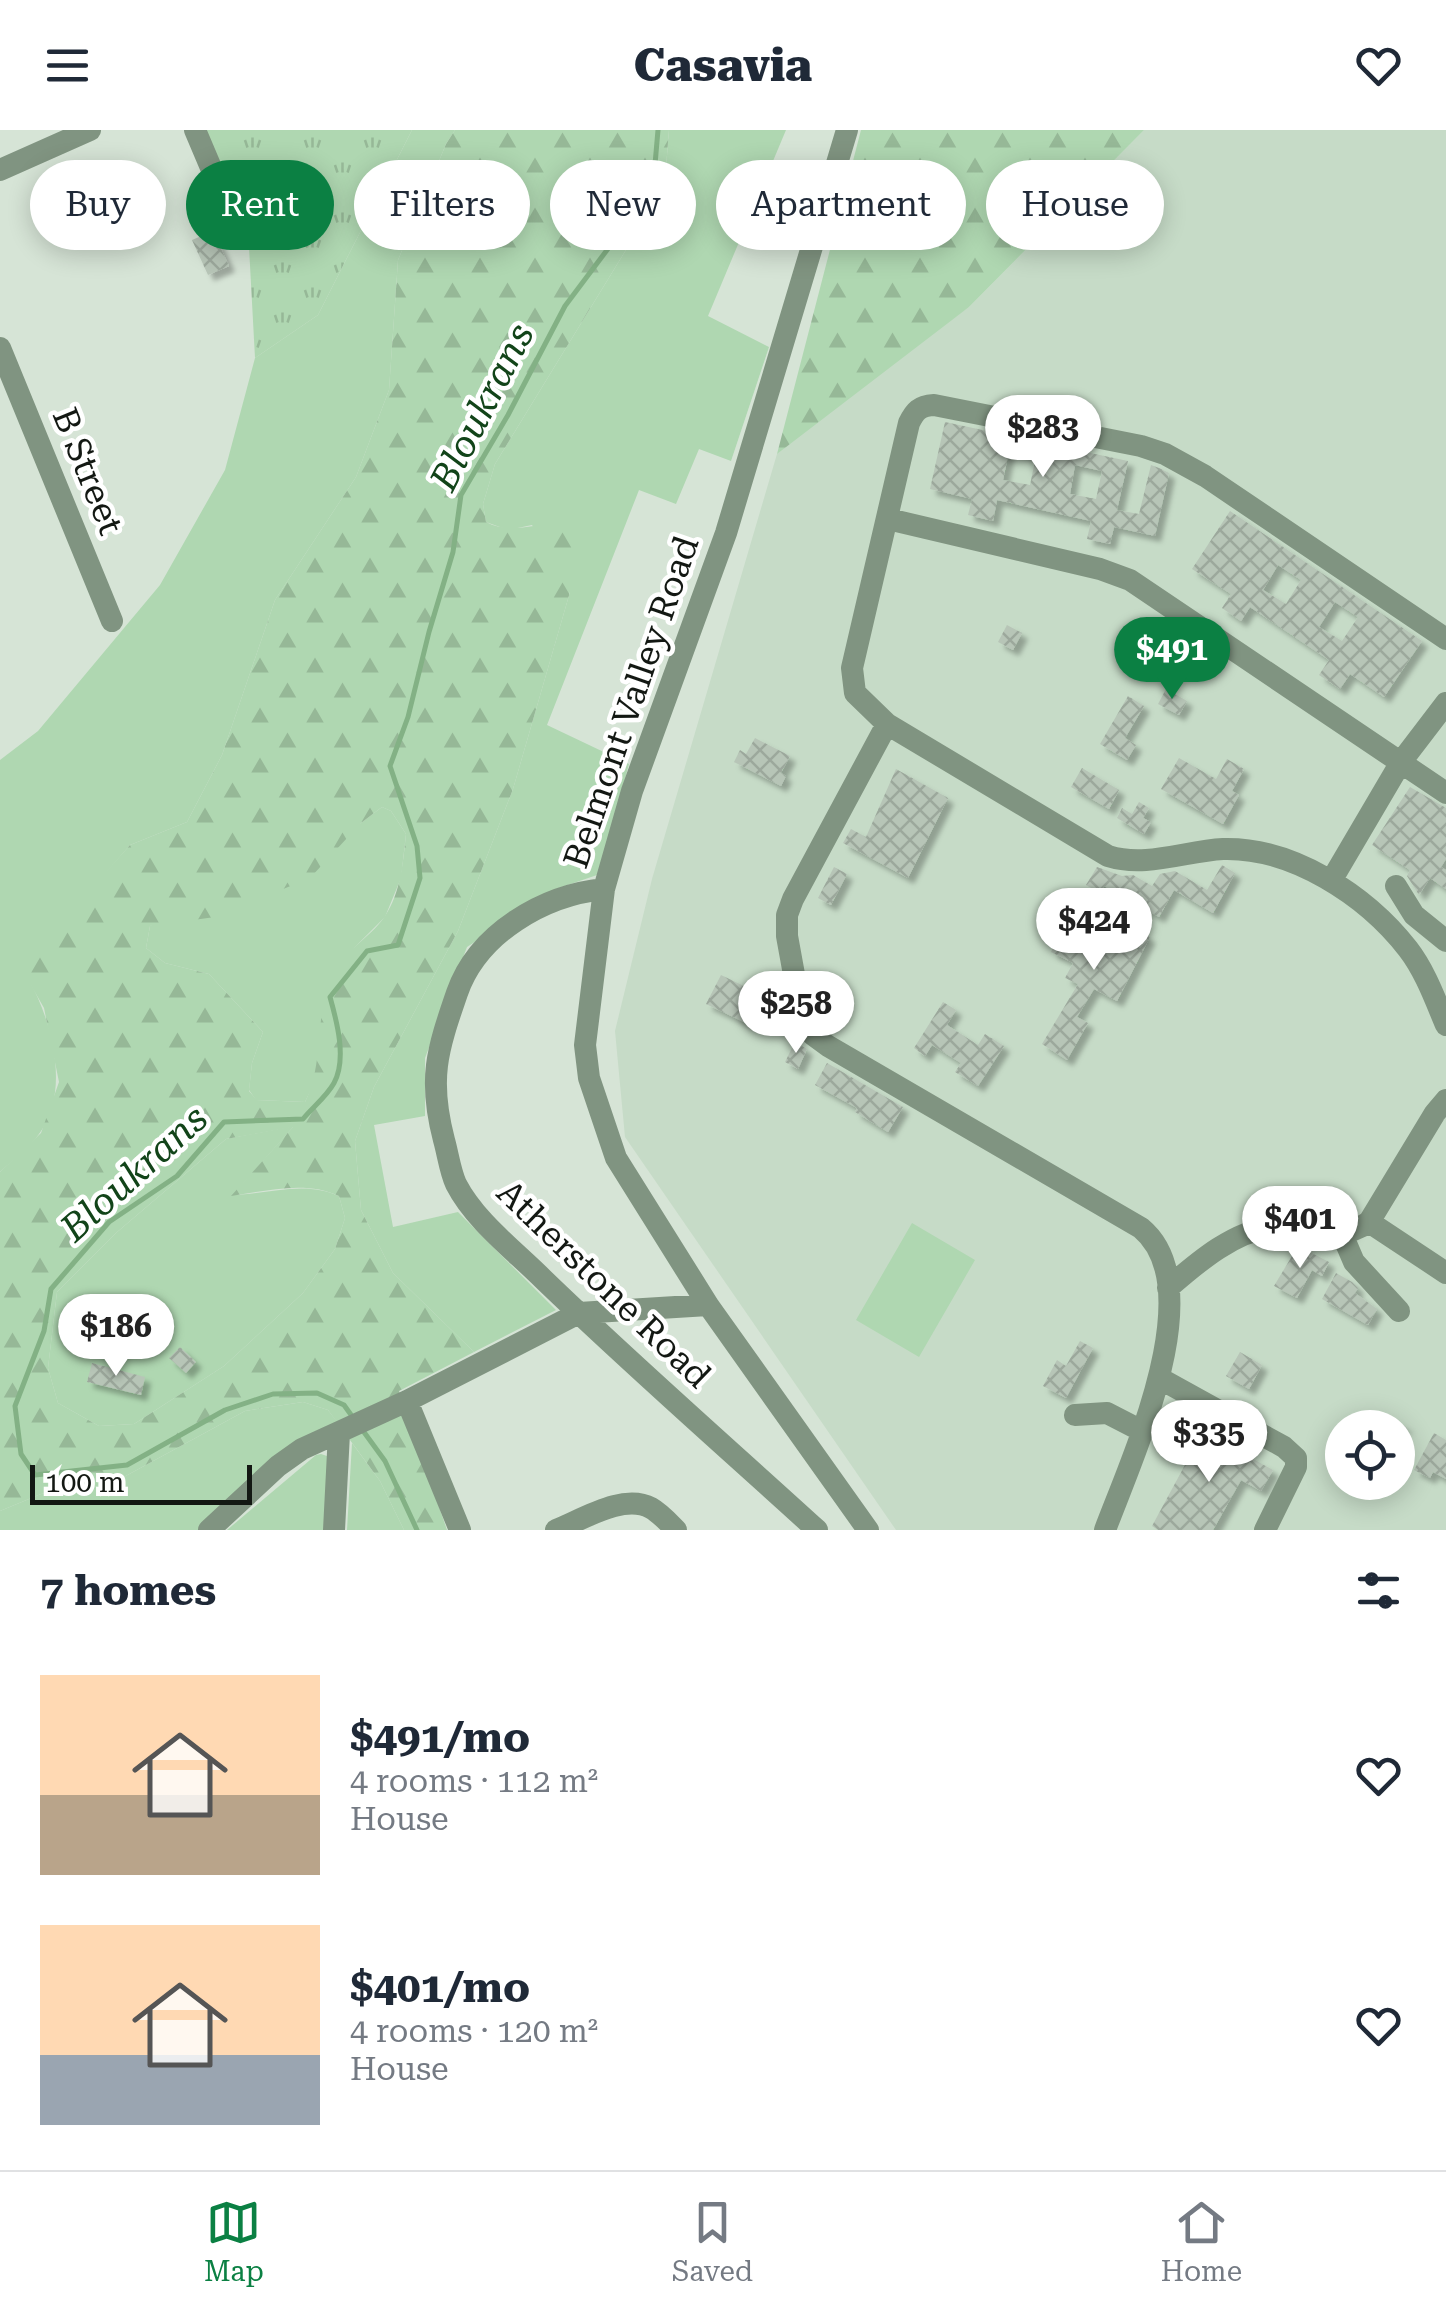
<!DOCTYPE html>
<meta charset="utf-8">
<style>
:root{--surface:#fff;--page:#f6f6f7;--text:#1f2937;--muted:#747a83;--line:#e0e1e3;--accent:#0b8043}
body{margin:0;font-family:"Roboto Serif",serif;background:var(--page);color:var(--text);height:100vh;display:flex;flex-direction:column;font-size:38px;white-space:nowrap}
*{box-sizing:border-box;margin:0}
p{font-size:32px;color:var(--muted)}
.icon{flex:none;width:55px;height:55px;fill:none;stroke:currentColor;stroke-width:2;stroke-linecap:round;stroke-linejoin:round}
.map{position:relative;height:1400px;overflow:hidden}
.sheet{display:flex;flex-direction:column;background:var(--surface);flex:1}
.sheet>*{flex:none}
.top-card{position:absolute;left:30px;top:30px;width:1388px;height:90px;display:flex;gap:20px}
.buttons{position:absolute;left:1325px;top:1280px;display:grid;gap:20px}
.buttons a{display:grid;place-items:center;width:90px;height:90px;border-radius:50%;background:var(--surface);box-shadow:0 5px 25px #0003;font-size:50px}
.scale{position:absolute;left:30px;bottom:25px;width:222px;box-sizing:border-box;padding-left:10px;border:5px solid #131813;border-top:0;font-size:28px;line-height:35px;white-space:nowrap;color:#131813;-webkit-text-stroke:8px #fff;paint-order:stroke}
.price{position:absolute;translate:-50% -85px;padding:0 22px;border-radius:35px;background:#fff;color:#222;font-size:32px;line-height:65px;filter:drop-shadow(0 2px 5px #0008)}
.price::after{content:'';position:absolute;left:50%;top:60px;width:30px;height:22px;margin-left:-15px;background:inherit;clip-path:polygon(0 0,100% 0,50% 100%)}
.price.current{background:var(--accent);color:#fff}
ul{padding:0;list-style:none}
li{display:flex;align-items:center;gap:30px;height:250px;padding:0 40px}
li span{display:grid;place-items:center;flex:none;width:280px;height:200px;border-radius:0px;color:#555}
li>.icon{margin-inline-start:auto}
span .icon{width:120px;height:120px;fill:#fffc;stroke-width:1}
li b{font-size:42px}
h2{display:flex;justify-content:space-between;align-items:center;height:120px;padding:0 40px;font-size:42px}
.pill{padding:0 35px;border-radius:45px;background:var(--surface);box-shadow:0 5px 25px #0003;font-size:35px;line-height:90px}
.pill.current{background:var(--accent);color:#fff}
header{display:flex;justify-content:space-between;align-items:center;height:130px;padding:0 40px;background:var(--surface);font-size:45px;font-weight:800}
.tabs{display:flex;justify-content:space-around;align-items:center;height:140px;border-top:2px solid var(--line);background:var(--surface);font-size:28px;color:var(--muted)}
.tabs a{display:grid;justify-items:center;gap:5px}
.tabs .current{color:var(--accent)}
.map>svg:first-child{display:block}
.built{fill:#c6dbc7;fill-rule:evenodd}
.grass{fill:#afd7b1}
.forest{fill:url(#forest-firs);fill-rule:evenodd}
.park{fill:url(#park-tufts)}
.lines{fill:none;stroke-linecap:round;stroke-linejoin:round}
.stream{stroke:#83b185;stroke-width:5}
.building{fill:url(#building-cross-hatch);fill-rule:evenodd;filter:url(#shadow)}
.minor{stroke:#809481;stroke-width:22}
.labels{text-anchor:middle;stroke-width:9;stroke-linejoin:round;paint-order:stroke}
.street-label{font-size:35px;fill:#131813;stroke:#fff}
.water-label{font-size:38px;font-style:italic;fill:#124419;stroke:#fff}
</style>
<header><svg class="icon" aria-label="menu" viewBox="0 0 24 24"><path d="M4 6h16M4 12h16M4 18h16"/></svg>Casavia<svg class="icon" aria-label="heart" viewBox="0 0 24 24"><path d="M12 20l-8-8c-3-5 5-10 8-4 3-6 11-1 8 4z"/></svg></header>
<div class="map">
<svg width="1446" height="1400" viewBox="0 0 1446 1400">
<defs>
<pattern id="forest-firs" width="22" height="20" patternUnits="userSpaceOnUse" patternTransform="scale(2.5)"><rect width="22" height="20" fill="#afd7b1"/><path d="M5 1l3.5 6h-7zM16 11l3.5 6h-7z" fill="#96b897"/></pattern>
<pattern id="park-tufts" width="24" height="20" patternUnits="userSpaceOnUse" patternTransform="scale(2.5)"><rect width="24" height="20" fill="#afd7b1"/><path d="M3 7l-1-3M5 7V3M7 7l1-3M15 17l-1-3M17 17v-4M19 17l1-3" fill="none" stroke="#96b897"/></pattern>
<pattern id="building-cross-hatch" width="8" height="8" patternUnits="userSpaceOnUse" patternTransform="scale(2.5)"><rect width="8" height="8" fill="#b7c5b7"/><path d="M0 0l8 8M0 8l8-8" fill="none" stroke="#9ca89c"/></pattern>
<filter id="shadow"><feDropShadow dx="6" dy="6" stdDeviation="2.5" flood-color="#0004"/></filter>
</defs>
<rect width="100%" height="100%" fill="#d6e4d6"/>
<!-- built -->
<path class="built" d="M1144 0H1446V1400H896L625 1007 615 901 652 749 777 324 858 256 969 177ZM1342 1298H1398V1352H1342Z"/>
<!-- grass -->
<path class="grass" d="M412 0H455L446 14 398 130 389 260 356 347 275 470 222 625 187 692 130 715 99 751 29 850C52 891 71 962 39 1004 29 1018 13 1030 0 1042V630L38 601 160 455 225 340 255 228 318 185Z
M669 0H786L708 186 769 217 731 331 699 319 676 374 639 360 547 595 629 634 600 744 556 759 467 817 425 928V986L374 995 393 1097 458 1082 556 1180 474 1222 393 1143 361 1080 355 1011 374 957 458 801 513 659 570 462 532 395 508 400 486 392 483 374 495 334 651 79 666 38Z
M382 677 391 681 406 704 401 748 385 787 354 818 318 930 314 953 305 972 256 970 249 960 252 933 263 902 209 844 165 833 146 818 150 796 361 693Z
M294 996 233 1065C268 1064 305 1050 339 1066L345 1088 335 1119 303 1163 224 1236 134 1294 99 1296 58 1273 48 1238 57 1162 116 1103 226 1009Z
M912 1093 975 1130 919 1227 856 1190Z
M303 1272 328 1280 338 1293 200 1400H0V1381L41 1364 111 1354 245 1281Z
M352 1313 380 1351 404 1400H347Z
M321 1324 327 1326 328 1400H227L316 1325Z"/>
<!-- forest -->
<path class="forest" d="M455 0H669L666 38 651 79 495 334 483 374 486 392C514 407 543 388 572 396L576 425 570 462 513 659 458 801 374 957 355 1011 361 1080 393 1143 474 1222 399 1261 447 1400H404L380 1351 328 1280 303 1272 245 1281 111 1354 41 1364 0 1381V1042L41 1003 59 952 44 878 28 850 30 827 130 715 187 692 222 625 275 470 356 347 389 260 398 130 446 14ZM382 677 391 681 406 704C403 732 401 762 385 786 370 809 338 824 329 851 315 891 324 934 305 972L257 970 249 961 252 933 263 902 209 844 165 833 146 818 150 796 215 787 310 748 361 693ZM293 997 231 1066C266 1061 306 1050 339 1066L345 1088 335 1119 303 1163 224 1236 134 1294 99 1296 58 1273 48 1238 57 1162 116 1103 226 1009Z
M861 0H1144L969 177 777 324Z"/>
<!-- park -->
<path class="park" d="M201 0H412L318 185 255 228 249 117Z"/>
<g class="lines">
<!-- stream -->
<path class="stream" d="M354 1289 344 1275 317 1263 273 1264 225 1280 127 1335 35 1345 21 1324 15 1276 44 1201 51 1159 109 1092 177 1046 224 992 303 989C312 978 327 966 334 953 347 929 337 892 330 867L367 821 398 815 420 748 417 716 390 636 408 587 429 502 453 422 461 365 508 285 565 176 619 104 654 46 658 0
M361 1298 385 1331 417 1400"/>
</g>
<!-- building -->
<path class="building" d="M213 101 229 136 208 145 192 110Z
M945 292 1128 331 1117 380 1139 384 1151 335 1159 338 1169 343 1155 406 1114 397 1110 414 1087 409 1091 391 997 370 993 391 968 385 972 369 930 359ZM1009 321 1036 326 1030 355 1003 350ZM1075 335 1102 341 1096 369 1070 364Z
M1230 381 1422 511 1384 567 1350 544 1340 559 1319 545 1329 530 1250 477 1241 491 1222 478 1231 464 1192 439ZM1278 435 1301 450 1286 474 1263 460ZM1335 472 1358 487 1342 511 1319 497Z
M1007 495 1022 503 1013 520 998 512Z
M1166 559 1187 571 1179 585 1158 574Z
M1128 566 1144 576 1125 608 1136 615 1127 630 1100 614Z
M755 608 790 626 781 643 786 646 781 656 734 632 740 620 746 624Z
M1179 628 1216 649 1227 629 1244 639 1232 661 1239 665 1223 694 1161 659Z
M1082 638 1119 660 1109 679 1071 657Z
M896 639 948 668 908 748 843 713 851 699 866 707Z
M1410 657 1446 678V729L1441 737 1446 740V759L1430 748 1419 765 1407 746 1410 740 1372 715Z
M1139 672 1149 678 1143 688 1151 692 1144 704 1117 688 1122 678 1132 684Z
M1222 735 1235 743 1213 783 1174 760 1159 787 1104 756 1100 763 1086 755 1097 737 1122 746 1133 745 1152 756 1160 744 1175 741 1207 760Z
M834 737 847 744 831 775 818 768Z
M1099 780 1150 807 1117 871 1094 859 1077 887 1088 893 1067 930 1042 914 1078 854 1065 848 1073 833 1051 822 1061 803 1082 813Z
M721 845 750 859 755 850 767 856 748 894 706 874Z
M943 872 956 880 947 895 978 915 985 904 1004 916 978 956 955 942 961 933 932 915 925 926 914 918Z
M795 912 807 919 798 939 785 932Z
M827 933 903 977 888 1002 855 982 857 978 815 955Z
M1298 1116 1329 1132 1322 1146 1312 1140 1297 1168 1274 1156Z
M1336 1143 1352 1152 1358 1158 1355 1163 1377 1179 1368 1195 1322 1169Z
M114 1179 150 1193 144 1208 108 1193Z
M1080 1211 1093 1218 1066 1268 1043 1256 1057 1230 1066 1236Z
M180 1217 196 1232 186 1243 169 1228Z
M1240 1222 1262 1235 1249 1259 1226 1246Z
M92 1233 145 1247 141 1265 87 1252Z
M1377 1281 1408 1298H1368Z
M1206 1296 1225 1307 1222 1312 1273 1340 1261 1361 1241 1350 1213 1400H1158L1152 1396Z
M1434 1303 1446 1310V1349L1433 1342 1430 1348 1414 1340Z"/>
<g class="lines">
<!-- minor -->
<path class="minor" d="M195 0 234 92
M847 0 726 403 632 661 604 759 585 915 589 948 616 1028 708 1175 868 1400
M0 40 90 0
M0 218 112 491
M888 389 1100 439 1130 450 1446 663
M1446 509 1205 346 1165 324 1141 316 934 275C919 276 915 281 909 293L852 538 855 563 887 594 1108 726C1146 738 1185 721 1223 719 1292 717 1366 765 1408 819 1425 841 1435 869 1446 895
M887 594 793 769 787 785V806L799 872 813 905 828 916 1141 1098C1212 1157 1131 1330 1105 1400
M1331 751 1401 632 1446 573
M1396 756 1414 785 1446 811
M604 759C544 765 478 803 457 863 437 921 428 949 444 1010 448 1024 450 1041 456 1054 475 1091 514 1120 543 1149 632 1235 726 1317 817 1400
M1369 1092 1446 1143
M1342 1104 1354 1132 1399 1181
M1168 1158C1199 1131 1235 1100 1277 1096 1313 1093 1333 1116 1369 1092L1435 983 1446 970
M1159 1248 1284 1317 1296 1328V1337L1265 1400
M407 1271 460 1400
M1075 1285 1107 1283 1142 1301
M209 1400 278 1336 302 1319 407 1271 579 1183 708 1175
M334 1400 339 1303
M556 1400C582 1390 623 1363 651 1378 660 1383 669 1393 676 1400"/>
</g>
<g class="labels">
<!-- street labels -->
<g class="street-label">
<text transform="translate(88 341) rotate(68)" y="12">B Street</text>
<text transform="translate(631 572) rotate(-71)" y="12">Belmont Valley Road</text>
<text transform="translate(604 1154) rotate(44)" y="12">Atherstone Road</text>
</g>
<!-- water labels -->
<g class="water-label">
<text transform="translate(482 277) rotate(-63)" y="13">Bloukrans</text>
<text transform="translate(134 1043) rotate(-42)" y="13">Bloukrans</text>
</g>
</g>
</svg>
<div class="buttons">
<a><svg class="icon" aria-label="locate" viewBox="0 0 24 24"><circle cx="12" cy="12" r="6"/><path d="M12 2v4M12 18v4M2 12h4M18 12h4"/></svg></a>
</div>
<div class="scale">100 m</div>
<b class="price" style="left:1043px;top:350px">$283</b>
<b class="price current" style="left:1172px;top:572px">$491</b>
<b class="price" style="left:1094px;top:843px">$424</b>
<b class="price" style="left:796px;top:926px">$258</b>
<b class="price" style="left:1300px;top:1141px">$401</b>
<b class="price" style="left:116px;top:1249px">$186</b>
<b class="price" style="left:1209px;top:1355px">$335</b>
<div class="top-card">
<a class="pill">Buy</a>
<a class="pill current">Rent</a>
<a class="pill">Filters</a>
<a class="pill">New</a>
<a class="pill">Apartment</a>
<a class="pill">House</a>
</div>
</div>
<section class="sheet">
<h2>7 homes<svg class="icon" aria-label="filters" viewBox="0 0 24 24"><path d="M4 7h16M4 17h16"/><circle cx="9" cy="7" r="2"/><circle cx="15" cy="17" r="2"/></svg></h2>
<ul>
<li><span style="background:linear-gradient(#ffd9b3 60%,#b9a48a 0)"><svg class="icon" aria-label="home" viewBox="0 0 24 24"><path d="M3 11l9-7 9 7M6 9v11h12V9"/></svg></span><div><b>$491/mo</b><p>4 rooms · 112 m²</p><p>House</p></div><svg class="icon" aria-label="heart" viewBox="0 0 24 24"><path d="M12 20l-8-8c-3-5 5-10 8-4 3-6 11-1 8 4z"/></svg></li>
<li><span style="background:linear-gradient(#ffd9b3 65%,#9aa5b1 0)"><svg class="icon" aria-label="home" viewBox="0 0 24 24"><path d="M3 11l9-7 9 7M6 9v11h12V9"/></svg></span><div><b>$401/mo</b><p>4 rooms · 120 m²</p><p>House</p></div><svg class="icon" aria-label="heart" viewBox="0 0 24 24"><path d="M12 20l-8-8c-3-5 5-10 8-4 3-6 11-1 8 4z"/></svg></li>
</ul>
</section>
<nav class="tabs">
<a class="current"><svg class="icon" aria-label="map" viewBox="0 0 24 24"><path d="M3 6l6-2 6 2 6-2v14l-6 2-6-2-6 2zM9 4v14M15 6v14"/></svg>Map</a>
<a><svg class="icon" aria-label="saved" viewBox="0 0 24 24"><path d="M7 4h10v16l-5-4-5 4z"/></svg>Saved</a>
<a><svg class="icon" aria-label="home" viewBox="0 0 24 24"><path d="M3 11l9-7 9 7M6 9v11h12V9"/></svg>Home</a>
</nav>
